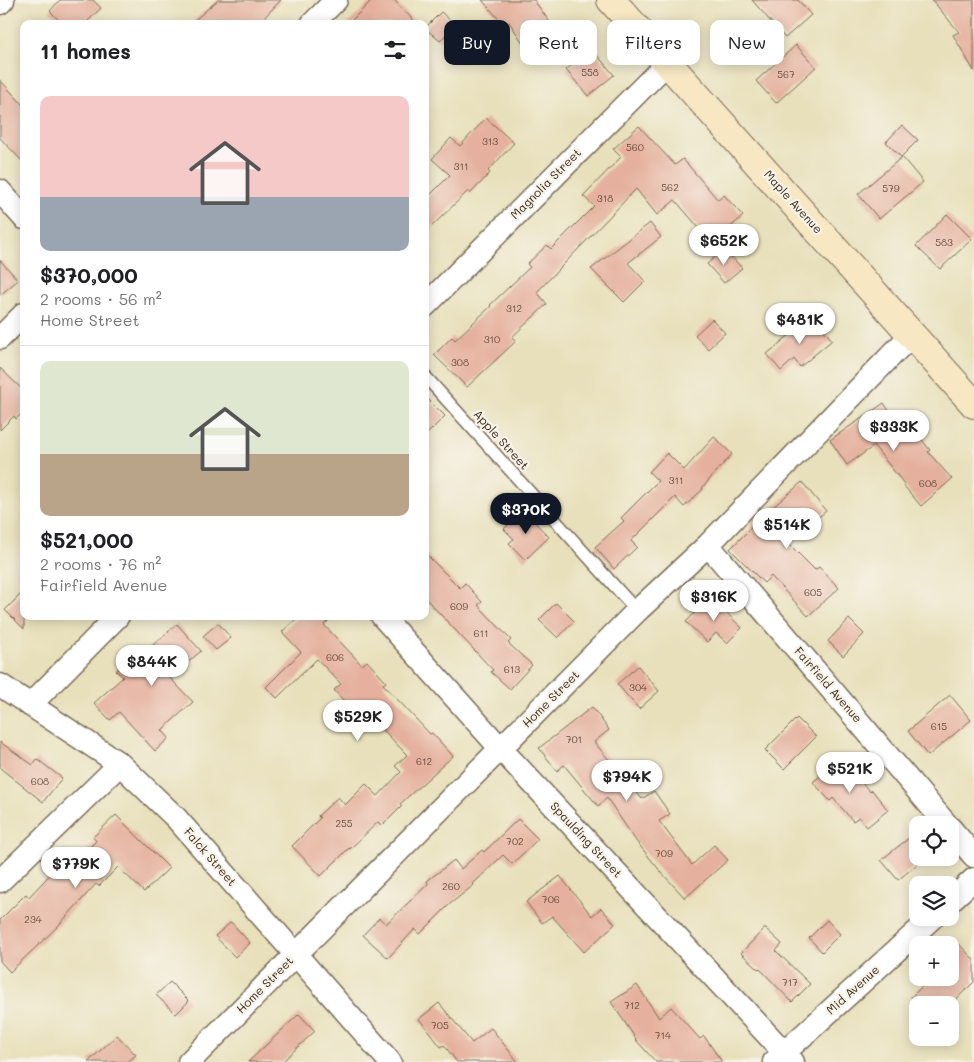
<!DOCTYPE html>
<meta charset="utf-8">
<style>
:root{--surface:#fff;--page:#f2f2f2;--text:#202124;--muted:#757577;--line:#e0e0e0;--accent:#111827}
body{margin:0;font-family:Mali,sans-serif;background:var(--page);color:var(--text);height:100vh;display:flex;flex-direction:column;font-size:19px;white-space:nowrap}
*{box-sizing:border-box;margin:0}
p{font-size:16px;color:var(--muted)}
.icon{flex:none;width:28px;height:28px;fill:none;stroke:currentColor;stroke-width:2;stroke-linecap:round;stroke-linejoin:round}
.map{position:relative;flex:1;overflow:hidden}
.details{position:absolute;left:20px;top:20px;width:409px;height:600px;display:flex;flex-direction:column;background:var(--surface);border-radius:10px;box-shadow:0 2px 12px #0003}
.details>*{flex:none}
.hud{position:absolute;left:444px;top:20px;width:455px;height:45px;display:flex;gap:10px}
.fabs{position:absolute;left:909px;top:816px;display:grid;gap:10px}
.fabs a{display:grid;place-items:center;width:50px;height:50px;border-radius:10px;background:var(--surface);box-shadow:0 2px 12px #0003;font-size:25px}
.price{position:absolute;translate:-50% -42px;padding:0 11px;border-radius:18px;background:#fff;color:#222;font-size:16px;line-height:32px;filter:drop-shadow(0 1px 2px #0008)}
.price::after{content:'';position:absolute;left:50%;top:30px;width:15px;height:11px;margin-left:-8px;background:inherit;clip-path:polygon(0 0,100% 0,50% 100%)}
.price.selected{background:var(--accent);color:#fff}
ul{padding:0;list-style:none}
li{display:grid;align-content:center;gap:10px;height:265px;padding:0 20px}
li+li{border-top:1px solid var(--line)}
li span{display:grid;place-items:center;height:155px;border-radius:10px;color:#555}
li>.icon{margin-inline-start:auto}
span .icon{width:90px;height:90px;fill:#fffc;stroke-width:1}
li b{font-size:21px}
h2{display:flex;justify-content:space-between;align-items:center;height:60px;padding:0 20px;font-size:21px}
.pill{padding:0 18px;border-radius:10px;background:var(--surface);box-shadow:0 2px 12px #0003;font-size:18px;line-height:45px}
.pill.selected{background:var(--accent);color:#fff}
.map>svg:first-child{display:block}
.building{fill:#e5b09d}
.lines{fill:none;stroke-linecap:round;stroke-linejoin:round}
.service-casing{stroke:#786a55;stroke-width:14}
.minor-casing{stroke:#786a55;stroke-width:25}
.secondary-casing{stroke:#786a55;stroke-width:30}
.service{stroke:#fff;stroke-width:11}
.minor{stroke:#fff;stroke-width:22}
.secondary{stroke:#f7e8c3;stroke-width:28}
.labels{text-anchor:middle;stroke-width:4.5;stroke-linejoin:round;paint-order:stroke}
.number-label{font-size:10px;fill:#664c3e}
.street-label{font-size:12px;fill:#3b2a1e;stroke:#f7f3e8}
</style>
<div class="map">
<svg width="974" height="1062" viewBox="0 0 974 1062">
<rect width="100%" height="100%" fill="#f7f3e8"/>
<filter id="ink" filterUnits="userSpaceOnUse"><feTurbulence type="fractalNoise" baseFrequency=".02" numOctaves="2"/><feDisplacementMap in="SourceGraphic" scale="10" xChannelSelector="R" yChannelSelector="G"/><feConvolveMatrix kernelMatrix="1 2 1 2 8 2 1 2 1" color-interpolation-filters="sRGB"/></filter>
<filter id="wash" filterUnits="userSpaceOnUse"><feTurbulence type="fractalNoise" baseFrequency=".0096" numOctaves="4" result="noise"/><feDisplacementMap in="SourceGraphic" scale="20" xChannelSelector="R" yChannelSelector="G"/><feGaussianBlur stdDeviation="1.12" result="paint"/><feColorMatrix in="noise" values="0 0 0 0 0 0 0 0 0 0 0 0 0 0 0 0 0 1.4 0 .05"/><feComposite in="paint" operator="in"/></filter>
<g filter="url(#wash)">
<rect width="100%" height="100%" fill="#e8e0bb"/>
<g id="blocks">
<!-- building -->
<path class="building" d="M60 0H93L101 8 85 24H63L50 11Z
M218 0H281L258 24H190Z
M372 0H394L417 24H348Z
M482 0H534L559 35 531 55 509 22 505 26Z
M752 0H798L811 15 785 38Z
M932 0H974V71L953 35 959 32Z
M441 12 455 25 440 41 425 28Z
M796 45 816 67 776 103 756 81Z
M591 48 614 75 588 96 566 70Z
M0 80 24 106V163L0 138Z
M486 118 514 143 488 171 490 173 470 194 468 191 425 233V200L450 175 432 159 451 138 460 146Z
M902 125 918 140 901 157 886 142Z
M639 126 675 165 683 159 718 200 724 195 743 216 712 243 675 200 657 215 636 189 537 292 547 304 512 337 516 341 467 387 434 355 452 337 455 340 491 306 490 305 530 267 527 264 547 245 551 249 594 206 583 196 621 157 613 149Z
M902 157 923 182 879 219 858 194Z
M947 214 972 239 940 269 916 246Z
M650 223 661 237 628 263 645 281 624 302 591 269Z
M724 249 742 268 724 283 707 264Z
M0 260 18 280 0 295Z
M812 316 832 340 800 367 794 359 781 371 767 354Z
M712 319 725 333 708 349 695 335Z
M0 368 24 391V411L16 419 14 416 0 430Z
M425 396 445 416 425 436Z
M884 403 906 436 914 430 930 450 928 452 952 479 921 506 904 486 905 485 874 446 847 465 830 440Z
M714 437 732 454 702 488 703 489 684 507 675 497 631 541 637 547 614 569 595 547 624 521 621 518 658 481 649 472 667 453 684 470Z
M802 482 826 511 788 543 815 570 819 567 839 588 808 616 771 576 764 583 730 549 765 514Z
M523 510 549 537 525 560 509 543 514 539 504 529Z
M425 553 460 588 465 583 482 602 478 605 511 640 508 643 532 665 510 689 491 672 493 670 425 598Z
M24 591V629L5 610Z
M710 597 742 628 727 643 716 633 707 642 686 622Z
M556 603 574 621 558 638 539 620Z
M299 616H333L324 625 362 665 367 661 386 682 383 684 430 734 432 733 453 756 400 804 402 806 382 826 378 822 350 849 349 848 321 876 292 846 320 818 318 816 338 797 345 805 366 784 378 796 401 772 395 766 407 755 360 705 353 711 334 690 341 684 317 659 277 698 266 687 301 652 282 632Z
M849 619 864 634 843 656 828 641Z
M218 623 231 638 216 650 203 636Z
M177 624 201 651 170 678 193 702 162 730 169 738 155 751 119 712 110 720 94 703 123 677 116 671 133 654 138 658Z
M638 666 659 691 639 709 617 684Z
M950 695 971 720 928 756 908 731Z
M592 707 609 730 594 742 642 799 654 791 670 814 659 821 692 865 714 845 728 860 685 898 661 872 636 841 607 798 598 806 564 765 557 771 539 748Z
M797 718 816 737 784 769 765 750Z
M0 742 33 765 37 759 62 778 43 802 0 768Z
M840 758 870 792 872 790 888 810 867 827 859 817 853 821 833 798 830 801 813 782Z
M116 815 169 868 144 892 118 867 99 886 96 884 58 926 10 972 0 961V920L26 894 29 897 59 865 66 871 96 841 93 837Z
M518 819 538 839 512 864 503 855 473 884 474 885 450 904 420 934 415 929 388 958 363 935 379 918 386 924 428 884 427 881 454 860 461 869 482 850 484 852Z
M909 838 918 849V858H925L898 880 881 860Z
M560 876 592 916 601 908 615 924 584 952 552 916 542 923 526 902Z
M827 920 840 934 822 952 809 938Z
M231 922 250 943 235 957 215 936Z
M765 928 782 944 776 951 810 984 792 1002 759 968 758 969 741 953Z
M959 944 974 960V982L950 1005H918L911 997 931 978H950V953Z
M170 982 189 1001 176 1014 156 995Z
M637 985 659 1018 671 1007 700 1039 704 1036 722 1062H656L635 1039H636L611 1002Z
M439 1003 472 1043 491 1028 518 1062H457L444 1045 441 1047 419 1019Z
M299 1014 315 1031 282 1062H248Z
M117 1035 136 1055 127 1062H88Z"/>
</g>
</g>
<g filter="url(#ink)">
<use href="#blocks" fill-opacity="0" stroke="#786a55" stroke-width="1"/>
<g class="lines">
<!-- service casing -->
<g class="service-casing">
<path id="service" d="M425 376 637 611"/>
</g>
<!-- minor casing -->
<g class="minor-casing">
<path id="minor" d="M0 3 3 0
M312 24 336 0
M0 191 24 218
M425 306 667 63
M0 338 24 314
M708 545 947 825
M382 616 501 749 793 1062
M0 685 120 764 176 818 390 1062
M30 705 118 616
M950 828 974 856
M0 881 120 764
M950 901 974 879
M189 1062 637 611 708 545 912 334
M774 1062 932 918"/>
</g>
<!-- secondary casing -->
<g class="secondary-casing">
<path id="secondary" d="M611 0 974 404"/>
</g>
<!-- service -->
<use href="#service" class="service"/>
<!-- minor -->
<use href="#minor" class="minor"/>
<!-- secondary -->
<use href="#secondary" class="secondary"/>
</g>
</g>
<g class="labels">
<!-- number labels -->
<g class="number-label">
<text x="590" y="76">558</text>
<text x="786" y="78">567</text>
<text x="490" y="145">313</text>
<text x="635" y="151">560</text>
<text x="461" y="170">311</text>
<text x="670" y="191">562</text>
<text x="891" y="192">579</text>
<text x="605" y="202">318</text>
<text x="944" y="246">583</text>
<text x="514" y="312">312</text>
<text x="492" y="343">310</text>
<text x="460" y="366">308</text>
<text x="676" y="484">311</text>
<text x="928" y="487">608</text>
<text x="813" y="596">605</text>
<text x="459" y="610">609</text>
<text x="481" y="637">611</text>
<text x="335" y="661">606</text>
<text x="512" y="673">613</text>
<text x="638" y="691">304</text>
<text x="939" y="730">615</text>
<text x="574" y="743">701</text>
<text x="424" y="765">612</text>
<text x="40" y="785">608</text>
<text x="344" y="827">255</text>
<text x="515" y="845">702</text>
<text x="664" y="857">709</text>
<text x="451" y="890">260</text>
<text x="551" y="903">706</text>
<text x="33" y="923">234</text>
<text x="790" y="986">717</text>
<text x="632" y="1009">712</text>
<text x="440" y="1029">705</text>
<text x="663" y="1039">714</text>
</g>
<!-- street labels -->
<g class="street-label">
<text transform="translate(546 184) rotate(-45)" y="4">Magnolia Street</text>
<text transform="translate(793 202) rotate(48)" y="4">Maple Avenue</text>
<text transform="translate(501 440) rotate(48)" y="4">Apple Street</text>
<text transform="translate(828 685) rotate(49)" y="4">Fairfield Avenue</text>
<text transform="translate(551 699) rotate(-45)" y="4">Home Street</text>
<text transform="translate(586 840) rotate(47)" y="4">Spaulding Street</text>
<text transform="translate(210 857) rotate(49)" y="4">Falck Street</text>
<text transform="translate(265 985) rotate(-45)" y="4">Home Street</text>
<text transform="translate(853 990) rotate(-42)" y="4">Mid Avenue</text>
</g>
</g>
</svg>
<div class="fabs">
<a><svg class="icon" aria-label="locate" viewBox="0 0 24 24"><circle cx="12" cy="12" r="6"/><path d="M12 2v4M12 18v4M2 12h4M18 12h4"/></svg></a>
<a><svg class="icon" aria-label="layers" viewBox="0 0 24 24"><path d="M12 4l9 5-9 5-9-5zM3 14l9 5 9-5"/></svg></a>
<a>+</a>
<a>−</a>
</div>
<b class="price" style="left:724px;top:266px">$652K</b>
<b class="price" style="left:800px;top:345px">$481K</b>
<b class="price" style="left:894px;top:452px">$333K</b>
<b class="price selected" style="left:526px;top:535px">$370K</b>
<b class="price" style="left:787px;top:550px">$514K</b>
<b class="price" style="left:714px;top:622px">$316K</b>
<b class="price" style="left:152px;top:687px">$844K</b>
<b class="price" style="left:358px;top:742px">$529K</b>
<b class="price" style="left:850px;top:794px">$521K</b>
<b class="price" style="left:627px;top:802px">$794K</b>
<b class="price" style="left:76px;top:889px">$779K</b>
<div class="hud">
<a class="pill selected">Buy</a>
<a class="pill">Rent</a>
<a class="pill">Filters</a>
<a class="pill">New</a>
</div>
<section class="details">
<h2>11 homes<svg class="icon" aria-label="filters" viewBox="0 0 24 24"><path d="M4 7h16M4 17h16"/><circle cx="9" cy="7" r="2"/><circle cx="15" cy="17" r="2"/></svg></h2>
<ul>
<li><span style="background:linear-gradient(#f6c9c9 65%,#9aa5b1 0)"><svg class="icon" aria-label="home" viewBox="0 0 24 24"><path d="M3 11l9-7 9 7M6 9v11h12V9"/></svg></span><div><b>$370,000</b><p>2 rooms · 56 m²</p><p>Home Street</p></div></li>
<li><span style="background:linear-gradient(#dfe7d0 60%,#b9a48a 0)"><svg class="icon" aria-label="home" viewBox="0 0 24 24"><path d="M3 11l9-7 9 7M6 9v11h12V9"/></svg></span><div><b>$521,000</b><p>2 rooms · 76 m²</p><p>Fairfield Avenue</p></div></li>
</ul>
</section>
</div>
